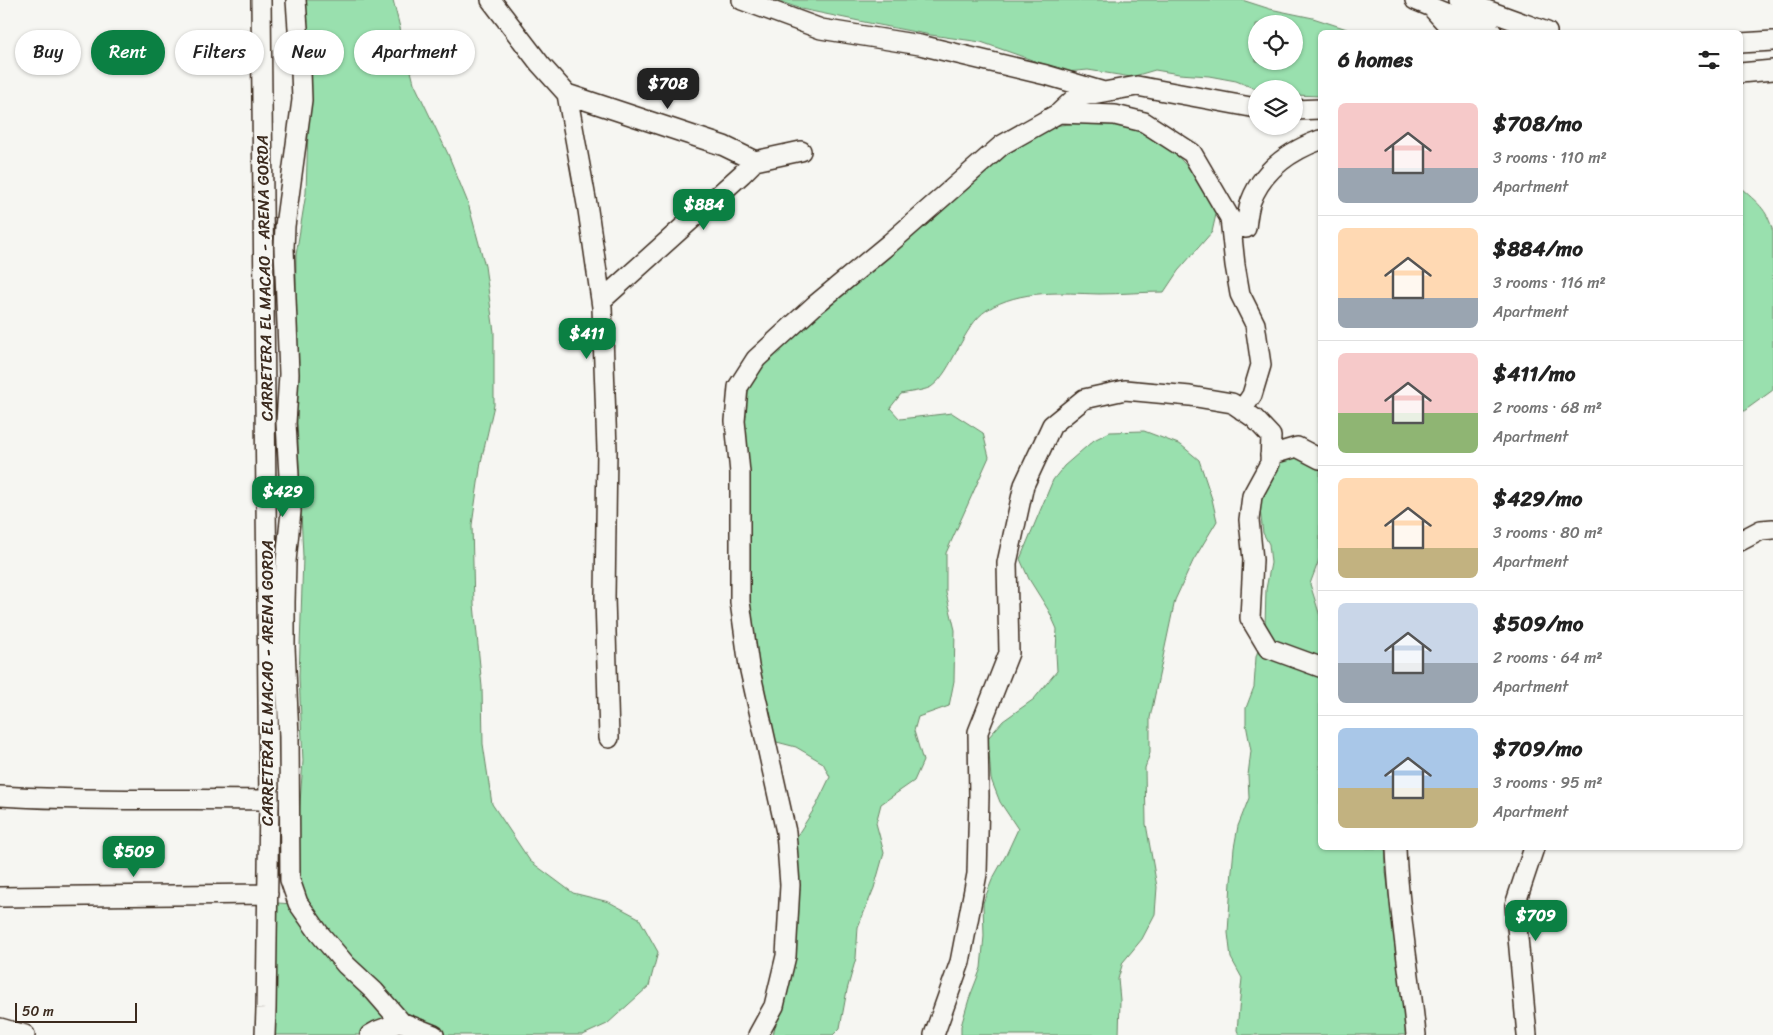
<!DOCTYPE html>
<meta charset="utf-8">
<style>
:root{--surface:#fff;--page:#f6f6f6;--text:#222;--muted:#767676;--line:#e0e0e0;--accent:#0b8043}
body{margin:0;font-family:Sriracha,sans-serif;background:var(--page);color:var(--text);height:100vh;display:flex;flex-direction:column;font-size:19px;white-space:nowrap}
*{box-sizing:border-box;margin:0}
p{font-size:16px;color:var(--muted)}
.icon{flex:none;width:28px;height:28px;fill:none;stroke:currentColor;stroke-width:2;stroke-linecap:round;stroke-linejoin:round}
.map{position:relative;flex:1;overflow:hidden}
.details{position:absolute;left:1318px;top:30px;width:425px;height:820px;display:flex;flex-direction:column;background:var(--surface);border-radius:8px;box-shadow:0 1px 4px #0004}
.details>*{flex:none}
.guide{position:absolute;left:15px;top:30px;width:475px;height:45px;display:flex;gap:10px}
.controls{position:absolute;left:1248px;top:15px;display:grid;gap:10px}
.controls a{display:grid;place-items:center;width:55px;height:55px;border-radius:50%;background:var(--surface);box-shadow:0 1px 4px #0004;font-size:25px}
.scale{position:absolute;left:15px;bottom:12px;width:122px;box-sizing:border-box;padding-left:5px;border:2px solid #3b2a1e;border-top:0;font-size:14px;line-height:18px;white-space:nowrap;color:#3b2a1e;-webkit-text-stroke:4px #f6f6f2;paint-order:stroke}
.price{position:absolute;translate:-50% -42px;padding:0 11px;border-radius:10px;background:var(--accent);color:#fff;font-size:16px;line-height:32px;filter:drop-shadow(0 1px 2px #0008)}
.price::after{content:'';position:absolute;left:50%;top:30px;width:15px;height:11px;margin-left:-8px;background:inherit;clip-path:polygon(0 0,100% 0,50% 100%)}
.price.selected{background:#222;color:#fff}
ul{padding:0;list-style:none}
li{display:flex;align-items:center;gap:15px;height:125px;padding:0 20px}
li+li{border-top:1px solid var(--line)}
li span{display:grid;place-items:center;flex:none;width:140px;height:100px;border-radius:8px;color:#555}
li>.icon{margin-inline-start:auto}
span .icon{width:60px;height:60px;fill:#fffc;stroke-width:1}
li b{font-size:21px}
h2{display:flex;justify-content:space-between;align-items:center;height:60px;padding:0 20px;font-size:21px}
.chip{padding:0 18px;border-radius:22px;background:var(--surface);box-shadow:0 1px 4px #0004;font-size:18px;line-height:45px}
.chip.selected{background:var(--accent);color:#fff}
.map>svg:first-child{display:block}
.green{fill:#99e0ae;stroke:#6a8566;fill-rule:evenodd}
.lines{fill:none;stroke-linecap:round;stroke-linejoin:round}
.minor-casing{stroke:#3b2a1e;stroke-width:22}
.minor{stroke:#f6f6f2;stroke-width:19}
.labels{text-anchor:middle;stroke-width:4;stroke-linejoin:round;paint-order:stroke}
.street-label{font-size:16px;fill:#3b2a1e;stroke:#f6f6f2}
</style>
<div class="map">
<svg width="1773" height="1035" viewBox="0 0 1773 1035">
<rect width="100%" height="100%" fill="#f6f6f2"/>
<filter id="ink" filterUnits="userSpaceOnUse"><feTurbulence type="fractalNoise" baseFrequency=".02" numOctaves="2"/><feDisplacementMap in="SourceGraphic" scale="10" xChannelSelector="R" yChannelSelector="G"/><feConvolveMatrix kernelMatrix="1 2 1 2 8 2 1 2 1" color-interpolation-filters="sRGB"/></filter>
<g filter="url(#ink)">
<!-- green -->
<path class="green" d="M299 0H393L414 83 448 154 468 203 485 266 494 332V405L481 462 472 525 474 604 482 687 483 744 492 804 530 861 573 893 609 902 639 918 658 952 649 986 607 1024 583 1035H269L267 983 278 903 307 905 295 872 303 761 299 676 303 557 295 375 296 255 306 193 308 131Z
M776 0H1242L1270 9 1313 18 1350 30 1375 32H1320V96L1294 95V89H1256L1236 81 1209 76 1179 74 1155 70 1131 77 1088 70 1066 72 981 42 931 35 869 23 801 9ZM1256 24H1294V61H1256Z
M1101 120 1124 124 1155 138 1174 152 1204 185 1217 210 1212 232 1178 271 1164 292C1143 292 1121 294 1099 294 1062 293 1020 289 987 310 962 326 953 372 931 387 923 391 909 392 901 394L890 408 900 419 952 413 983 433 989 457 946 553V593L955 630 954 681 949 706 918 717 914 731 923 761 914 781 881 804 876 823 884 853 874 888 858 927 856 958 847 990 840 1028 833 1035H773L793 951 799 904 793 842 816 806 830 777 823 763 796 747 773 741 749 631 743 404 755 373 779 349 854 282 916 234 952 191 988 162 1053 126Z
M1740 187C1757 203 1767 208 1773 232V390L1740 414Z
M1144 431 1181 445 1199 460 1212 499 1217 521 1193 561 1175 600 1150 718V753L1145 768 1146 824 1157 887 1155 914 1142 939 1123 962 1118 979 1120 1000 1119 1035H961V1026L969 999 981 968 984 936 983 903 992 880 1006 855 1018 829 1000 802 991 779 988 738 1003 721 1034 699 1057 671 1056 653 1057 629 1049 611 1029 579 1020 559 1053 480 1064 466 1094 440 1110 432Z
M1287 457 1300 458 1320 468V557L1310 584 1320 616V848H1386V872L1401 980 1407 1035H1239L1237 1030 1242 978 1231 958 1228 933 1231 882 1234 848 1238 826 1249 798 1248 775 1251 751 1246 724V708L1254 687 1256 657 1265 626 1266 589 1271 563 1269 544 1263 533 1260 510 1263 487 1275 467Z"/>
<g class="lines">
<!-- minor casing -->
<g class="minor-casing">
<path id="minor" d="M261 0 269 800 266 1009 265 1035
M296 0 301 71 302 100 285 226 284 248 289 374 286 423 291 511 286 561 285 602V647L289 737 290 880 298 903 319 933 346 965 374 991 401 1022 434 1035
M491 0 540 64 567 94 588 210 602 307 607 450 605 597 609 738
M742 0 821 29 920 45 1046 75 1101 91
M1415 0 1492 32
M1459 0 1547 32
M1434 10 1454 32
M1740 43 1773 41
M1740 73 1773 70
M567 94 724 146 755 161
M1294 110 1320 109
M1059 113 1115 115 1144 122 1192 153 1230 218 1235 265 1240 294 1255 324 1261 365 1252 395 1242 410
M1246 228C1247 220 1248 209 1251 201 1263 170 1290 151 1320 140
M602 300 742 174 755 161 801 151
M1270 455 1297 447 1320 459
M1740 541 1761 530 1773 529
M0 796C89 802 179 798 269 800
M1396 848C1398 910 1410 972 1416 1035
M0 897 268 894
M0 1028 25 1035
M370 1035 377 1031 401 1022
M758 1035 774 1006 786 956 790 885 786 832 749 666 740 602V473L735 421 738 387 756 359 815 305 890 243 1002 145 1059 113 1076 97 1137 86 1256 108
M934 1035 960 962 977 874 979 796 978 732 1009 653 1007 563 1024 485 1052 425 1084 399 1125 390 1190 396 1232 403 1254 418 1271 436 1270 463 1252 496 1249 520 1253 560 1250 618 1268 648 1320 667
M1527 1035 1515 905 1534 848"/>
</g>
<!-- minor -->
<use href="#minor" class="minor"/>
</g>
</g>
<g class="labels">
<!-- street labels -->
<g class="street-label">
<text transform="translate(264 278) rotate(-91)" y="6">CARRETERA EL MACAO - ARENA GORDA</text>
<text transform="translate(267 683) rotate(-90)" y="6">CARRETERA EL MACAO - ARENA GORDA</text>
</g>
</g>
</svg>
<div class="controls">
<a><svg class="icon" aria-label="locate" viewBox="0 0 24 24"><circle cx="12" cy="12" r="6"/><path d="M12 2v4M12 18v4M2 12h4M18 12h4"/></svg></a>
<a><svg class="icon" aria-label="layers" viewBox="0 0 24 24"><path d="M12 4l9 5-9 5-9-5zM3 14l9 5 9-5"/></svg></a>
</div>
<div class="scale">50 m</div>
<b class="price selected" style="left:668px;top:110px">$708</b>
<b class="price" style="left:704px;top:231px">$884</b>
<b class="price" style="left:587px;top:360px">$411</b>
<b class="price" style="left:283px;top:518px">$429</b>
<b class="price" style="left:134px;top:878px">$509</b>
<b class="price" style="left:1536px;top:942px">$709</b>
<div class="guide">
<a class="chip">Buy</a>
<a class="chip selected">Rent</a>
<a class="chip">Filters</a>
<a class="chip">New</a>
<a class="chip">Apartment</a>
</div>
<section class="details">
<h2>6 homes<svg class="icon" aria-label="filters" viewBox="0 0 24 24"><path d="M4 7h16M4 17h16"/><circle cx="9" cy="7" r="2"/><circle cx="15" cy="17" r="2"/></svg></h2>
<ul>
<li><span style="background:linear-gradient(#f6c9c9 65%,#9aa5b1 0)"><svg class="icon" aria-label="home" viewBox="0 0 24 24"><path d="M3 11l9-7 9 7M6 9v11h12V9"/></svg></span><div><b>$708/mo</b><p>3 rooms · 110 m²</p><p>Apartment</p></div></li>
<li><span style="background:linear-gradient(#ffd9b3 70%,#9aa5b1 0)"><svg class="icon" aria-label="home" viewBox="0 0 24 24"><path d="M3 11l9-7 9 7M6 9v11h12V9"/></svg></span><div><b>$884/mo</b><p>3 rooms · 116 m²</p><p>Apartment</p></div></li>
<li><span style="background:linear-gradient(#f6c9c9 60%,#8fb573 0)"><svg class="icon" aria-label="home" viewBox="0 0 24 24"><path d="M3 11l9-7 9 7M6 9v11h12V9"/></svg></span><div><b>$411/mo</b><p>2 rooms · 68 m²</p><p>Apartment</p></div></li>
<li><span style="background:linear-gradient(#ffd9b3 70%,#c2b280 0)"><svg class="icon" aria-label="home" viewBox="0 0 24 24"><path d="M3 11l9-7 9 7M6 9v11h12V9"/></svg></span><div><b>$429/mo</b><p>3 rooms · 80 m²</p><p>Apartment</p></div></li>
<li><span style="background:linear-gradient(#c9d6e8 60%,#9aa5b1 0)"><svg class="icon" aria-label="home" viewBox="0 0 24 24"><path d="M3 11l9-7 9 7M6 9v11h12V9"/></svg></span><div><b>$509/mo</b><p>2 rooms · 64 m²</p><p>Apartment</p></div></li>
<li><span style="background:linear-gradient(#a9c7e8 60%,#c2b280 0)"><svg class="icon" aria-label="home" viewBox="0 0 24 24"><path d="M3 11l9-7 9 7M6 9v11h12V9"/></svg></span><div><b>$709/mo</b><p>3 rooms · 95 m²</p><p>Apartment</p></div></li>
</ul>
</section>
</div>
